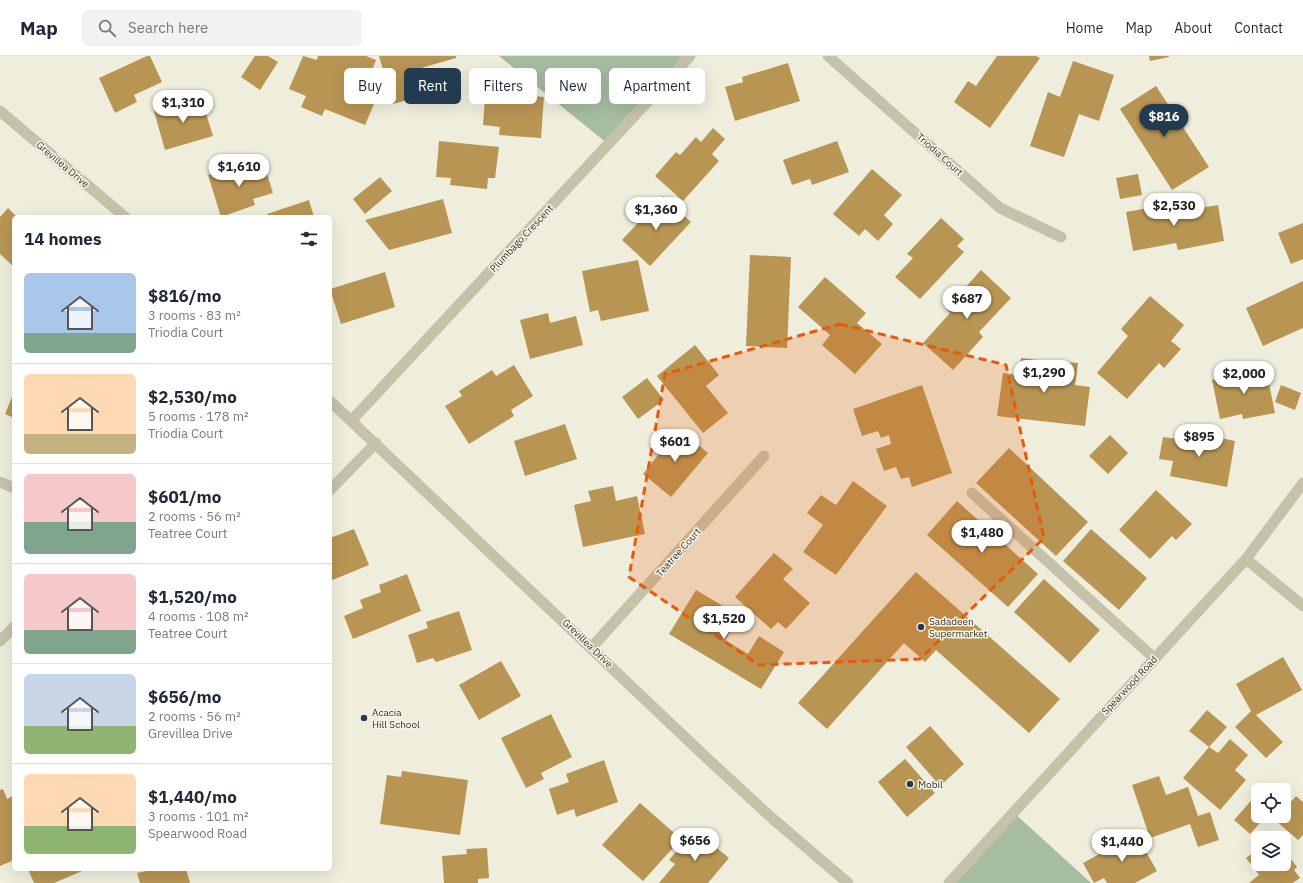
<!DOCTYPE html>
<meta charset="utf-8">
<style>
:root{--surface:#fff;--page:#f2f2f3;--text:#1f2937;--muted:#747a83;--line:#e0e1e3;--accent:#233b51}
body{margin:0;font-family:"IBM Plex Sans",sans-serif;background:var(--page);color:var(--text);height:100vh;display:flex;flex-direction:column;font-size:15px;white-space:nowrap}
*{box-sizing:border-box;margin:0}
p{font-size:13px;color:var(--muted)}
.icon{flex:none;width:22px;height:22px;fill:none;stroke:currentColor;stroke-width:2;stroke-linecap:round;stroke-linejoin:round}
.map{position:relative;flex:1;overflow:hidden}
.details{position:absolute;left:12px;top:159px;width:320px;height:656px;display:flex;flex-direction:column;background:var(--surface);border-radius:6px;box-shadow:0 4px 16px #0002}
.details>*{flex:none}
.hud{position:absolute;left:344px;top:12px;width:380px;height:36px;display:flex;gap:8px}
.controls{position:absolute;left:1251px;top:727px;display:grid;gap:8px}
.controls a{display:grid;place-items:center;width:40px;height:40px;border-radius:6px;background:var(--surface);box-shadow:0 4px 16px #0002;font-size:20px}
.price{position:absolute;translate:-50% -34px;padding:0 9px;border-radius:14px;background:#fff;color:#222;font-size:13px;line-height:26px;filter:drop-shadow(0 1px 2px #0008)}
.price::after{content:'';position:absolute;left:50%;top:24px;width:12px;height:9px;margin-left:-6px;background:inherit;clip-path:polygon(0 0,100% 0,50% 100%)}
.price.current{background:var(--accent);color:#fff}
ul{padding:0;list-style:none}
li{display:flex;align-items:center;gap:12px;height:100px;padding:0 12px}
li+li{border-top:1px solid var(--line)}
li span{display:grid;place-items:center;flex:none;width:112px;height:80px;border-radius:6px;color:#555}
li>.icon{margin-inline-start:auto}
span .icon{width:48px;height:48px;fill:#fffc;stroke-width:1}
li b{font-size:17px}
h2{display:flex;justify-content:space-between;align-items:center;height:48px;padding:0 12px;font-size:17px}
.pill{padding:0 14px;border-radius:6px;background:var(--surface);box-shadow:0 4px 16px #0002;font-size:14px;line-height:36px}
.pill.current{background:var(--accent);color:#fff}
header{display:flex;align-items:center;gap:24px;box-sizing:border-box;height:56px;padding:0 20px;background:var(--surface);border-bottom:1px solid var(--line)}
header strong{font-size:19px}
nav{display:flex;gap:22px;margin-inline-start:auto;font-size:14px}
.search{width:280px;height:36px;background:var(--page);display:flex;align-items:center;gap:10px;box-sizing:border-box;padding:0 14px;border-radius:6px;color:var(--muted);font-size:15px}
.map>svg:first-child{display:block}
.green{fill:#a6bd9f}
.building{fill:#b89553}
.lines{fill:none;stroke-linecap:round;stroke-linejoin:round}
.service{stroke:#c6c2aa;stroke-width:11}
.minor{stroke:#c6c2aa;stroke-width:11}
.marked{fill:#e8590c;fill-opacity:0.2;stroke:#e8590c;stroke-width:3;stroke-dasharray:8 5;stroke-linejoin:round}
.poi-dot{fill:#233b51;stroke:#f7f7e9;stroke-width:1.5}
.labels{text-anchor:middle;stroke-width:3;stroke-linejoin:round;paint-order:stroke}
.street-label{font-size:10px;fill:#343129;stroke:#f7f7e9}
.poi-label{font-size:10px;fill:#343129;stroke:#f7f7e9;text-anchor:start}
</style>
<header>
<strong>Map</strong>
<div class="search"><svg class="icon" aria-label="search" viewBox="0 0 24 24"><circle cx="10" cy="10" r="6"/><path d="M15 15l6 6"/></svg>Search here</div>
<nav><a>Home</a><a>Map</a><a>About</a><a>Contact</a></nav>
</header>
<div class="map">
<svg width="1303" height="827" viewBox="0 0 1303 827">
<rect width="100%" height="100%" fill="#efeedd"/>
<!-- green -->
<path class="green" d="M499 0H690L608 88Z
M1013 756 1091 827H949Z"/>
<!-- building -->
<path class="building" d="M147 0H150L162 26 134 39 137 46 115 57 99 22Z
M255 0H268L278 6 260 34 241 21Z
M303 0 317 4 318 0H366L376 4 369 22 383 27 365 69 325 53 322 60 301 51 306 40 289 33Z
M379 0H456V2L407 16 415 42 393 48Z
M997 0H1036L1040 2 990 72 954 46 968 25 976 30Z
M1149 0H1169V1L1150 5Z
M1073 5 1114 19 1099 65 1079 58 1064 101 1030 90 1048 36 1060 41Z
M788 7 800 45 735 65 725 31 743 26 742 21Z
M1156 30 1209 111 1172 134 1120 53Z
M507 38 544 41 541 82 499 79 500 71 483 69 485 41 507 43Z
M201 41 213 80 165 94 154 55Z
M713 72 725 83 712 98 719 105 683 145 655 120 676 96 680 99 696 81 701 86Z
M439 85 499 91 495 122H488L487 133 450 129 451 122 436 121Z
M837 85 849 116 812 129 810 123 792 129 783 104Z
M245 108 247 114 264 108 273 137 253 143 255 149 221 161 208 119Z
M872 113 902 139 884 159 893 168 878 185 865 173 859 180 833 158Z
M1138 118 1142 139 1120 143 1116 122Z
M380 121 392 135 365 158 353 143Z
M663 140 691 166 650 210 622 184Z
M443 143 452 177 389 194 365 164Z
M309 144 314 161H268L267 158Z
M1177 147 1178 156 1218 149 1224 185 1178 194 1176 187 1133 195 1126 156Z
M8 152 17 161H14V211L0 198V161Z
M941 162 964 183 957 190 964 196 920 243 895 221 913 202 907 198Z
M1303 167V203L1291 208 1278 177Z
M750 199 791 201 787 292 746 290Z
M638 204 649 255 601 265 598 254 590 256 582 215Z
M981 214 1011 242 979 276 983 281 953 314 923 287 950 257 946 253Z
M385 216 395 251 341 268 330 233Z
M825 221 866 257 857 267 882 288 855 318 822 289 830 279 798 251Z
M1303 225V272L1263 290 1246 252Z
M1150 240 1184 269 1171 285 1181 293 1164 312 1159 307 1127 343 1097 317 1128 280 1121 273Z
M548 257 550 267 576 260 583 289 530 303 520 264Z
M695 289 719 319 706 330 728 357 703 377 657 320Z
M1021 302 1045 305 1043 323 1052 324 1054 305 1078 307 1075 329 1090 331 1085 370 997 360 1003 317 1019 319Z
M514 309 533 340 511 354 514 360 469 388 445 350 462 340 459 335 492 314 496 320Z
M1266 313 1275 357 1243 363 1242 358 1220 363 1212 324Z
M647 322 664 344 638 363 622 341Z
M922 329 952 417 912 431 909 421 901 423 896 411 884 415 876 393 891 388 889 379 881 382 878 375 862 380 853 353Z
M1281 329 1301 337 1295 354 1275 346Z
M14 336V362L5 358Z
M565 368 577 403 525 420 514 385Z
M679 373 708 397 671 441 643 418Z
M1186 375 1235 385 1227 431 1170 420 1173 405 1159 403 1163 381 1184 384Z
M1110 379 1128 397 1108 418 1089 400Z
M1009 392 1088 466 1056 500 976 427Z
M853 425 887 450 836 519 803 496 823 469 807 457 821 439 836 449Z
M613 430 616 445 637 440 645 478 583 491 574 449 591 445 588 435Z
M1156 434 1192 468 1176 484 1172 480 1150 503 1119 474Z
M957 445 1038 518 1008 551 927 479Z
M354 473 369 509 330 525V482Z
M1091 473 1147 522 1119 554 1063 505Z
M774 497 793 513 783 523 810 547 786 573 778 566 771 573 735 541Z
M916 516 1060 643 1029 677 936 594 925 606 904 587 827 673 798 647Z
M407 518 421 555 353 583 344 560 363 552 360 544 381 536 379 529Z
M1044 523 1100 574 1070 607 1014 556Z
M696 534 740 560 725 584 748 598 759 580 784 596 761 633 669 578Z
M459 555 472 594 436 606 433 602 417 607 408 579 428 572 426 566Z
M1283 601 1302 634 1256 659 1283 686 1266 702 1235 671 1251 655 1236 628Z
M501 605 521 640 479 664 459 629Z
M1207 654 1227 671 1209 691 1218 697 1230 683 1248 699 1235 714 1246 724 1220 754 1183 722 1209 691 1189 675Z
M551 658 572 701 541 717 544 723 526 732 501 682Z
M930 670 964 708 940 730 906 691Z
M905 703 935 737 907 761 878 726Z
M604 704 618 746 576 761 574 753 557 759 549 733 569 726 566 718Z
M402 715 468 724 460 779 380 768 387 719 401 721Z
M1159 720 1166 739 1188 731 1198 760 1210 756 1219 784 1198 791 1190 768 1150 782 1132 729Z
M3 733 7 743 14 739V804L0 810V734Z
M1256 739 1258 741V760H1266L1250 778 1234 764Z
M1296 740 1303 746V779L1298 784 1275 764 1279 760H1284V754Z
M640 747 681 783 643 825 602 789Z
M695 774 729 802 708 827H659L675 808 669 804Z
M1136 778 1157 815 1135 827H1107L1104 822 1094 827 1083 807Z
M487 792 489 822 478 823V827H444L442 800 467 798 466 793Z
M1258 793V808H1284V794L1297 811 1294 814 1300 822 1293 827H1249L1259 819 1246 802Z
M28 813H87L54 827H34Z
M156 813H186L190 827H140L137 817Z"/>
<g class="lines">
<!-- service -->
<path class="service" d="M0 426 14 432
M330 434 376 387
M972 437 1154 602
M0 585 14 571"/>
<!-- minor -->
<path class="minor" d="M828 0 1000 152 1061 181
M0 55 125 161
M330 345 711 706 773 763 848 827
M352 364 690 0
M1246 503 1303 550
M592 591 764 400
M949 827 1246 503 1303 427"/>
</g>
<!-- marked area -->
<path class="marked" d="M840 268 1006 309 1044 482 920 603 759 609 629 521 665 318Z"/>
<!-- markers -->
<g class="poi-dot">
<circle cx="921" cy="571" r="4"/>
<circle cx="364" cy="662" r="4"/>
<circle cx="910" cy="728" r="4"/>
</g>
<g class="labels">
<!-- street labels -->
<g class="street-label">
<text transform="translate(940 98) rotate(42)" y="4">Triodia Court</text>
<text transform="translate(63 108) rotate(40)" y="4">Grevillea Drive</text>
<text transform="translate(521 182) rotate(-47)" y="4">Plumbago Crescent</text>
<text transform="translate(678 496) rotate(-48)" y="4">Teatree Court</text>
<text transform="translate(588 587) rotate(44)" y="4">Grevillea Drive</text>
<text transform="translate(1129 629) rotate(-47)" y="4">Spearwood Road</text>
</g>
<!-- poi labels -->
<g class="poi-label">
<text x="929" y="569">Sadadeen<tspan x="929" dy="12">Supermarket</tspan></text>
<text x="372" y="660">Acacia<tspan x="372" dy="12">Hill School</tspan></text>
<text x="918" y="732">Mobil</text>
</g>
</g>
</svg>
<div class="controls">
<a><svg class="icon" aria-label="locate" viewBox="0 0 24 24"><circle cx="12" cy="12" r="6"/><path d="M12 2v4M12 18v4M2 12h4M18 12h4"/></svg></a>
<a><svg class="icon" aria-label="layers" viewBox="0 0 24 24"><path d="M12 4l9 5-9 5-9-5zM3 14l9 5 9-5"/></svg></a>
</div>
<b class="price" style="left:183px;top:68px">$1,310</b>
<b class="price current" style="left:1164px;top:82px">$816</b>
<b class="price" style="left:239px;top:132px">$1,610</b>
<b class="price" style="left:1174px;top:171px">$2,530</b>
<b class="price" style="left:656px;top:175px">$1,360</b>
<b class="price" style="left:967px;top:264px">$687</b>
<b class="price" style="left:1044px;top:338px">$1,290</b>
<b class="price" style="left:1244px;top:339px">$2,000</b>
<b class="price" style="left:1199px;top:402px">$895</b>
<b class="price" style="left:675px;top:407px">$601</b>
<b class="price" style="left:982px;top:498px">$1,480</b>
<b class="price" style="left:724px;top:584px">$1,520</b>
<b class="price" style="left:695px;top:806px">$656</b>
<b class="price" style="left:1122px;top:807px">$1,440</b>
<div class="hud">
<a class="pill">Buy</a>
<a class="pill current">Rent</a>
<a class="pill">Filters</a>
<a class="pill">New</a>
<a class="pill">Apartment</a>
</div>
<section class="details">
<h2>14 homes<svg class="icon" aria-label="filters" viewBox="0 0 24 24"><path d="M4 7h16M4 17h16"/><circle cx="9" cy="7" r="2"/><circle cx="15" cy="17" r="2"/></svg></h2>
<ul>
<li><span style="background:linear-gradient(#a9c7e8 75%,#7fa58c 0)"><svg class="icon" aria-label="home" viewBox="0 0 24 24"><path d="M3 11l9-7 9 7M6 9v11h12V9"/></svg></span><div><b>$816/mo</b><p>3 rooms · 83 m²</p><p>Triodia Court</p></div></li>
<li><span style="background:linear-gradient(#ffd9b3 75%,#c2b280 0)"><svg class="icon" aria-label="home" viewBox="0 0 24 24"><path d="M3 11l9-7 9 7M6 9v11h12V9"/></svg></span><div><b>$2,530/mo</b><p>5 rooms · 178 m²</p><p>Triodia Court</p></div></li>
<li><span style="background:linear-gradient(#f6c9c9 60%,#7fa58c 0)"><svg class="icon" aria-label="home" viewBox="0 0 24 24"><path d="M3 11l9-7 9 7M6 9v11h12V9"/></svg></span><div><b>$601/mo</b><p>2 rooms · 56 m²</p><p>Teatree Court</p></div></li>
<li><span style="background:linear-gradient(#f6c9c9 70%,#7fa58c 0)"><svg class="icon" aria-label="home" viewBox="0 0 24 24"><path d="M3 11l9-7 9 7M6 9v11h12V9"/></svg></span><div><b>$1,520/mo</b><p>4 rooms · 108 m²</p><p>Teatree Court</p></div></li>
<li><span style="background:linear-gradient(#c9d6e8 65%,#8fb573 0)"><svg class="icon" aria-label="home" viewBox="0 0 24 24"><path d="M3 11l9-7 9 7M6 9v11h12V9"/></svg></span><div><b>$656/mo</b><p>2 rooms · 56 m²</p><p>Grevillea Drive</p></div></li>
<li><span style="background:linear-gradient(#ffd9b3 65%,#8fb573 0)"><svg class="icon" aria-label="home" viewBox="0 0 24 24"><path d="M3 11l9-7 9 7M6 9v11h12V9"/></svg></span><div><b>$1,440/mo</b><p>3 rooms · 101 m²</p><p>Spearwood Road</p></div></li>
</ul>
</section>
</div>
